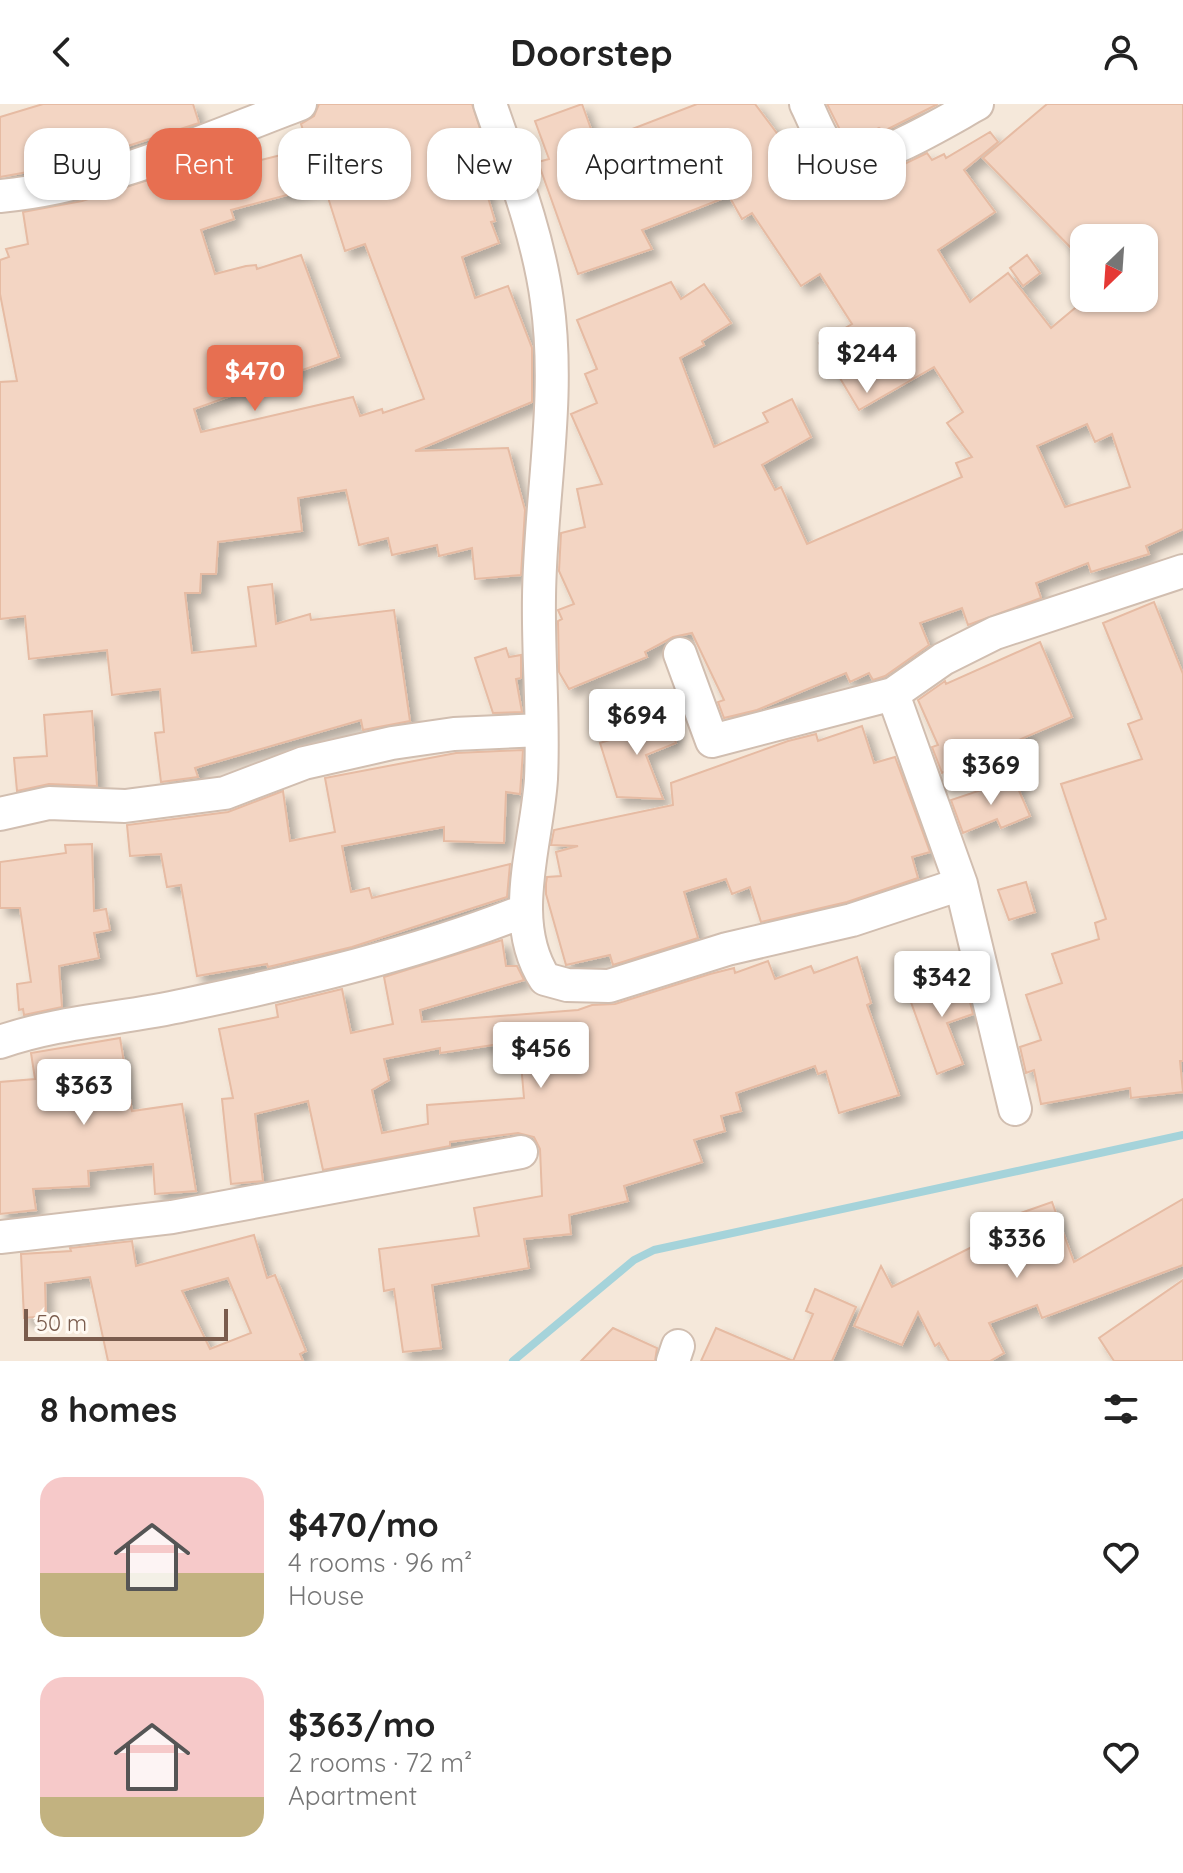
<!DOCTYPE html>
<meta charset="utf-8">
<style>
:root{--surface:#fff;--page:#f2f2f2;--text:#222;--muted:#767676;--accent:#e76f51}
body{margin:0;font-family:Quicksand,sans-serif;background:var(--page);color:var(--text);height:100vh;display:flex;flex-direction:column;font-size:30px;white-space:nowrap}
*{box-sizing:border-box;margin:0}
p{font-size:26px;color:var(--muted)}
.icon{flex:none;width:44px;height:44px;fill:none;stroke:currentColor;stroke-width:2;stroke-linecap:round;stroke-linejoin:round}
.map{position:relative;height:1257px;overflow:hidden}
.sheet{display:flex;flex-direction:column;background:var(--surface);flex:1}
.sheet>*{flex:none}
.hud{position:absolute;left:24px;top:24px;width:1136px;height:72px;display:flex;gap:16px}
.needle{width:52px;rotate:205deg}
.tools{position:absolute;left:1070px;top:120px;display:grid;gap:16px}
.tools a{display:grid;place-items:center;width:88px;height:88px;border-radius:16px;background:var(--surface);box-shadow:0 2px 6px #0004;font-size:40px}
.scale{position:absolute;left:24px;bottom:20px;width:204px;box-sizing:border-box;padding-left:8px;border:4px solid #7a5c4d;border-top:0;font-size:22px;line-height:28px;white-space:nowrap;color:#7a5c4d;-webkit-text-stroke:6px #fffaf3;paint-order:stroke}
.price{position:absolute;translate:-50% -68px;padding:0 18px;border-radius:8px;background:#fff;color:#222;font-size:26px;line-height:52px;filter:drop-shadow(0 2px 4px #0008)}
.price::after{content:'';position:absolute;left:50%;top:48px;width:24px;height:18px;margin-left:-12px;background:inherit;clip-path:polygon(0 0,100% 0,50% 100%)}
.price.selected{background:var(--accent);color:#fff}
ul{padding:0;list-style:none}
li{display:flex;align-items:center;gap:24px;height:200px;padding:0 40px}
li span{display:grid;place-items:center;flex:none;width:224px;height:160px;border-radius:24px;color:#555}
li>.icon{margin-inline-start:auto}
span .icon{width:96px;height:96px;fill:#fffc;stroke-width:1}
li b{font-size:34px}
h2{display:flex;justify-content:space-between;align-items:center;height:96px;padding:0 40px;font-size:34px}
.pill{padding:0 28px;border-radius:24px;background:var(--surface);box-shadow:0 2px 6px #0004;font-size:28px;line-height:72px}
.pill.selected{background:var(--accent);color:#fff}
header{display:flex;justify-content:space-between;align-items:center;height:104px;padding:0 40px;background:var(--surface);font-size:36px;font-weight:700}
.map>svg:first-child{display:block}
.residential{fill:#f5e8da;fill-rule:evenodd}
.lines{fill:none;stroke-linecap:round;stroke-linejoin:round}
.stream{stroke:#a5d3da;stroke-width:8}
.building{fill:#f3d5c3;stroke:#e6bba3;stroke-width:2;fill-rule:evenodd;filter:url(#shadow)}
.minor-casing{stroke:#d1beb0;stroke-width:36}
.minor{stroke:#fff;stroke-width:32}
</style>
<header><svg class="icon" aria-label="back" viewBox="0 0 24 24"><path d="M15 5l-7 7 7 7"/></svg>Doorstep<svg class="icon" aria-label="person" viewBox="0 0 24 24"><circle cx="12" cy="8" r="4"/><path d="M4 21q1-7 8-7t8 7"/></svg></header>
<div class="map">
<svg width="1183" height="1257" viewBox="0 0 1183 1257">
<defs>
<filter id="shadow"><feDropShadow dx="7" dy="7" stdDeviation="4" flood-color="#0004"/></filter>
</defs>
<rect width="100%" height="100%" fill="#fdf6ec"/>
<!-- residential -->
<path class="residential" d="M0 0H1183V1257H0ZM1084 134H1144V194H1084Z"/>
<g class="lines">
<!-- stream -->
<path class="stream" d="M513 1257 634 1156 654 1146 1183 1031"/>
</g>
<!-- building -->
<path class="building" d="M43 0H193L199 19 72 60 0 73V13Z
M319 0H472L497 77 484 80 495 117 491 118 499 139 462 153 475 194 508 182 532 244V298L415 347 508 344 525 406 521 471 475 475 472 444 439 452 437 441 392 451 388 434 359 441 346 386 298 394 302 427 218 438 216 470H201L200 489H185L192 549 256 542 248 483 272 480 276 520 310 510 311 516 394 506 410 617 363 626 361 616 195 664 198 673 161 678 155 629 164 628 160 585 112 591 107 546 29 555 25 512 0 515V278L17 277 0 190V156L9 153 6 145 28 140 23 108 82 97 186 64 189 74 309 44 301 20 314 12ZM324 81 345 147 365 140 424 295 383 309 382 305 360 312 353 293 201 328 194 305 339 253 301 151 257 165 256 161 246 162 215 170 201 126 234 115 231 106Z
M582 0 596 39 697 0H755L788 44 802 36 825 66 844 74H859L866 85 900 62 927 49 932 56 944 50 946 54 990 28 998 38 964 66 995 108 938 146 970 198 1008 169 1051 224 1087 194H1144V134H1084V141L1076 149 983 54 1047 0H1183V425L1146 442 1149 450 1091 468 1088 459 1036 479 1041 494 968 521 962 504 920 519 929 541 885 572 873 576 869 569 850 578 846 569 757 606 724 614 718 598 724 596 692 529 673 533 645 548 647 553 569 585 559 568 558 517 562 515 558 506 574 500 559 467 561 429 585 423 577 385 602 380 571 310 597 299 585 270 597 265 577 216 671 178 681 195 704 180 731 219 702 237 704 241 680 254 714 343 768 318 763 309 792 295 811 333 762 361 775 386 781 383 807 440 962 373 956 359 972 353 947 319 963 308 934 263 859 306 819 239 852 220 820 170 801 182 752 109 742 115 729 92 642 126 652 145 578 170 538 58 549 55 535 17ZM1087 320 1095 338 1112 330 1130 383 1065 403 1037 342Z
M827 0H938L884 27 879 24 856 36 848 35 841 28Z
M1027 151 1040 169 1023 182 1010 164Z
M1154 498 1183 570V957H1180L1183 988 1131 994 1130 984 1041 1000 1034 966 1026 969 1020 943 1041 936 1026 891 1062 879 1052 850 1099 835 1095 819 1106 815 1061 680 1142 655 1128 620 1142 615 1103 519Z
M1040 538 1072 613 942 669 932 643 938 641 918 596 945 577 946 580Z
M506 544 509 553 521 551V574L516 575 522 608 493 609 475 554Z
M92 607 97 682 49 680 17 687 14 654 47 652 44 611Z
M648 610 652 621 668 616 676 639 646 651 663 695 617 693 600 639 628 630 624 617Z
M862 622 874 659 895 653 930 748 912 753 918 774 847 798 761 818 750 783 732 790 726 775 684 788 698 834 613 861 610 851 566 861 546 790V779L547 773 561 772 556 748 578 742 551 741 554 726 673 701 671 679 788 637 816 630 818 637Z
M523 646 520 690 506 688 504 739 444 737V723L342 742 351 788 369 784 372 794 510 760 507 793 352 843 268 863 267 860 197 872 181 781 167 783 161 750 130 752 127 721 228 708 283 687 290 737 335 728 325 674 456 649Z
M1014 675 1030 712 1001 724 997 715 963 729 951 696Z
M92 740 94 807 106 805 110 826 94 829 99 854 59 862 62 903 24 911 23 905 19 906 17 880 31 878 20 804H0V758L66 749 65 741Z
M1026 778 1035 808 1009 816 998 786Z
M502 836 506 862H517L524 876 420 906 422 918 578 906 592 901 615 900 710 870 734 864 735 869 768 857 775 875 811 862 814 869 857 853 871 899 867 901 899 991 839 1009 826 967 818 970 815 962 736 989 741 1007 721 1012 725 1027 694 1036 702 1058 624 1082 628 1097 569 1111 571 1130 524 1135 529 1164 432 1181 441 1244 403 1248 394 1185 384 1187 379 1145 479 1132 474 1104 542 1092 540 1045 534 1033 518 1029 450 1038V1042L323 1066 308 997 255 1010 263 1077 231 1080 222 995 233 994 219 925 278 913 276 901 342 885 351 929 393 920 384 873ZM519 937 524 994 427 1001 428 1020 382 1029 372 986 389 976 384 955 440 944V949Z
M963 871 973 910 947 919 963 960 937 970 908 890Z
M120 934 132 1007 182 1000 196 1087 155 1090 153 1060 88 1067 89 1082 33 1085 36 1106 0 1110V978L35 975 31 949Z
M1183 1095V1161L1042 1214 1037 1201 989 1219 1004 1249 990 1257H949L939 1239 935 1242 918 1208 902 1241 854 1222 881 1162 892 1183 980 1139 975 1125 1052 1098 1074 1158Z
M254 1131 267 1174 275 1171 306 1247 300 1250 303 1257H108L90 1173 45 1179 46 1212 24 1214 21 1150 71 1147 70 1144 132 1137 136 1162ZM228 1174 251 1229 210 1245 182 1187Z
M1183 1176V1257H1114L1099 1234Z
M815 1185 856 1203 832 1257H793L813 1210 806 1207Z
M613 1224 657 1244 655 1257H581Z
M716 1224 793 1257H701Z"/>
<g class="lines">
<!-- minor casing -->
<g class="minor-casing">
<path id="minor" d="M490 0C512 64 538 130 547 197 561 295 540 396 539 493 538 554 544 614 541 675 537 739 507 817 545 875L567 881 609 882 727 845 852 816 961 780
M806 0C815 17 824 49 845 55 872 63 951 14 977 0
M0 92C103 83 204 36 300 0
M680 550 712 637 893 590 943 555 995 529 1183 467
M893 590 961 780 1015 1005
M0 710 49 699 125 702 225 689 304 659 392 639 454 630 541 626
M0 938C60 917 123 915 185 901 299 877 416 850 524 807
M0 1133 172 1113 521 1048
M673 1257 678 1242"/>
</g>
<!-- minor -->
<use href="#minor" class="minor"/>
</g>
</svg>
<div class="tools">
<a><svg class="needle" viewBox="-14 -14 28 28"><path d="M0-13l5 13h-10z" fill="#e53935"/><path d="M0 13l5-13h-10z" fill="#767676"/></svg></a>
</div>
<div class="scale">50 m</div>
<b class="price" style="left:867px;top:291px">$244</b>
<b class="price selected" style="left:255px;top:309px">$470</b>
<b class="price" style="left:637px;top:653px">$694</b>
<b class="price" style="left:991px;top:703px">$369</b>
<b class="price" style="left:942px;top:915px">$342</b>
<b class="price" style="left:541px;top:986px">$456</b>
<b class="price" style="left:84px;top:1023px">$363</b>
<b class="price" style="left:1017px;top:1176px">$336</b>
<div class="hud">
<a class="pill">Buy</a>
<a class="pill selected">Rent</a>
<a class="pill">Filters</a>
<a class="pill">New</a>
<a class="pill">Apartment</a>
<a class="pill">House</a>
</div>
</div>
<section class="sheet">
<h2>8 homes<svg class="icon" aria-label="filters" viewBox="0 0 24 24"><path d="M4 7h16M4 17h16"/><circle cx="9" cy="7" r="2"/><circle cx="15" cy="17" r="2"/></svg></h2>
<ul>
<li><span style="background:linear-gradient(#f6c9c9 60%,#c2b280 0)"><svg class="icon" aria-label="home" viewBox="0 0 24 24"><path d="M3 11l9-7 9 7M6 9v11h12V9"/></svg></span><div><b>$470/mo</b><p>4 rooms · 96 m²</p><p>House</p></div><svg class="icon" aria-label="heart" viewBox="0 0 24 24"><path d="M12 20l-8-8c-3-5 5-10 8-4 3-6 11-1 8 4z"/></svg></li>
<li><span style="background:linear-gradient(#f6c9c9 75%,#c2b280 0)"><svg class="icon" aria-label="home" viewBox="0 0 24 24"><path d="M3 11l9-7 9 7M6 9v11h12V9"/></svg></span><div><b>$363/mo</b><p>2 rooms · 72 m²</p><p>Apartment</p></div><svg class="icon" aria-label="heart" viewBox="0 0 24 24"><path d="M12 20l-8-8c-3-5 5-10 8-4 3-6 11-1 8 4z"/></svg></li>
</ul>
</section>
